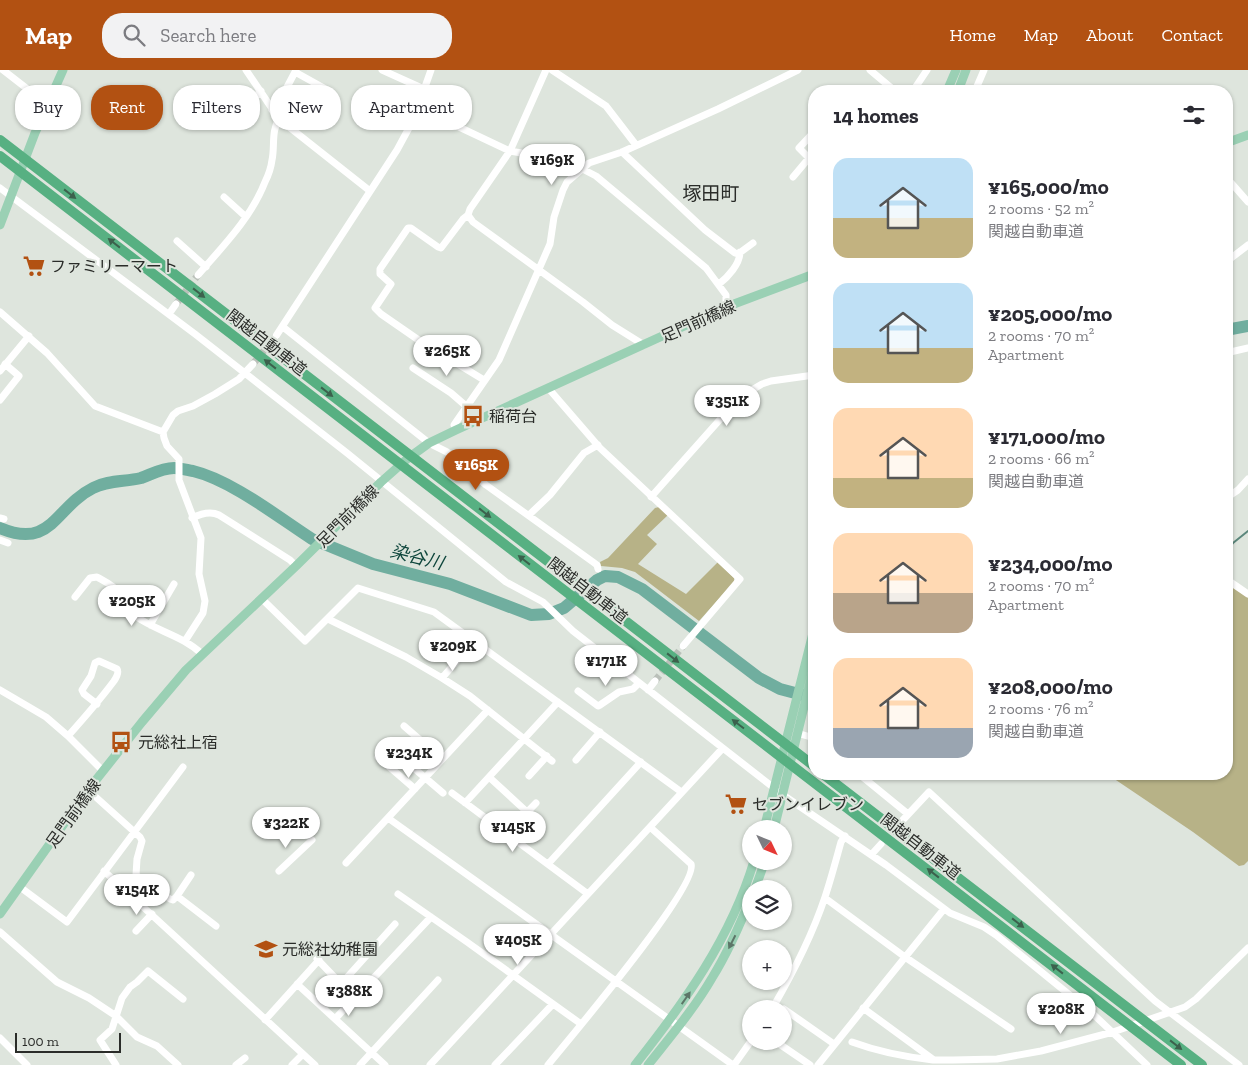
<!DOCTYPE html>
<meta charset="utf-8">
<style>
:root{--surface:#fff;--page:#f2f2f3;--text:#2b2b33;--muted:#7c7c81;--accent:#b25112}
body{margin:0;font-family:"Zilla Slab","Noto Sans JP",serif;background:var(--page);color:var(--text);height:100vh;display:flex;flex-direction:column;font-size:19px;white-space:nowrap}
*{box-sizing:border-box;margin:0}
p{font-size:16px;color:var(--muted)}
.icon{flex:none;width:28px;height:28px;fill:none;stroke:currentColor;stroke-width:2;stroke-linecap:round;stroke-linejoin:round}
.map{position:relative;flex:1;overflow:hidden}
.details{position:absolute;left:808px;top:15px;width:425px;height:695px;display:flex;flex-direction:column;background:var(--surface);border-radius:20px;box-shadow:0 1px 4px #0004}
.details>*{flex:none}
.top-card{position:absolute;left:15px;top:15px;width:475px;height:45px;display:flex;gap:10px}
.needle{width:32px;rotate:133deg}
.controls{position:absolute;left:742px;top:750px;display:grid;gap:10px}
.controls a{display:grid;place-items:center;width:50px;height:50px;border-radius:50%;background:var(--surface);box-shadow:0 1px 4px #0004;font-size:25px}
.scale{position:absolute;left:15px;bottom:12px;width:106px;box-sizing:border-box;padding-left:5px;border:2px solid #2a2c29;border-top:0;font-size:14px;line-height:18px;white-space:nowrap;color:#2a2c29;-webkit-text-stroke:4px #dee5dd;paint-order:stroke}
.price{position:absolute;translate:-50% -42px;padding:0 11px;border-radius:18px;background:#fff;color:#222;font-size:16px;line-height:32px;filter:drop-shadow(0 1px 2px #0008)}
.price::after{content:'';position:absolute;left:50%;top:30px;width:15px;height:11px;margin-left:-8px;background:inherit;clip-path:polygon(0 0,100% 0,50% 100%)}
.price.selected{background:var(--accent);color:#fff}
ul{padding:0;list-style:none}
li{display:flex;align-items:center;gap:15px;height:125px;padding:0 25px}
li span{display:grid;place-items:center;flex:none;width:140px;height:100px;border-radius:15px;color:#555}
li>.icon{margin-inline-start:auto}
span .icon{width:60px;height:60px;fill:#fffc;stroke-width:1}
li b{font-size:21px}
h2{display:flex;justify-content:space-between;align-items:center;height:60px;padding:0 25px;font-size:21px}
.pill{padding:0 18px;border-radius:20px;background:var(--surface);box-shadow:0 1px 4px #0004;font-size:18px;line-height:45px}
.pill.selected{background:var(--accent);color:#fff}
header{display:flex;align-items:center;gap:30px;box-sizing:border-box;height:70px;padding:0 25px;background:var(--accent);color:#fff}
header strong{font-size:24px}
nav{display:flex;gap:28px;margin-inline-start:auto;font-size:18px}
.search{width:350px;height:45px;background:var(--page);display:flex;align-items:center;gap:12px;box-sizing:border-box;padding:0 18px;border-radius:20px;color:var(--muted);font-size:19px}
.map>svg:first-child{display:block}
.green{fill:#b7b287}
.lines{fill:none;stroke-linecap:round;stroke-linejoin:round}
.stream{stroke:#5b877c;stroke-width:2}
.river{stroke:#70ae9f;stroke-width:12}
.minor-tunnel{stroke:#bac0b9;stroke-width:7;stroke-dasharray:7 3.5;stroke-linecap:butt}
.minor{stroke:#fff;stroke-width:7}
.major{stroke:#9ad0b4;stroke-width:9}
.highway{stroke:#57b082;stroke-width:10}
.oneway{fill:#3c614d}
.oneway2{fill:#5c7668}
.labels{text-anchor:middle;stroke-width:4;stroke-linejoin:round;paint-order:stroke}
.poi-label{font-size:16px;fill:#2a2c29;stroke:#dee5dd;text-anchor:start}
.street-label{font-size:16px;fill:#2a2c29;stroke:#dee5dd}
.water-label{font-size:18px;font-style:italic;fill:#0e463c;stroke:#dee5dd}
.quarter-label{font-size:19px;fill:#2a2c29;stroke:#dee5dd}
</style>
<header>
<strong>Map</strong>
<div class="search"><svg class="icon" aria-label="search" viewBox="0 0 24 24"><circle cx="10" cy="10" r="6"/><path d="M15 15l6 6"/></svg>Search here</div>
<nav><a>Home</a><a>Map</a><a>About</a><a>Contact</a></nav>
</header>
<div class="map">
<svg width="1248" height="995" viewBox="0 0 1248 995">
<rect width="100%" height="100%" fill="#dee5dd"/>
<!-- green -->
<path class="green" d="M659 437 668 445 647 465 657 474 638 494 686 524 718 492 734 508V512L699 551 635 502 622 498 601 496 600 492 608 488 655 438Z
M1226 511 1248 526V791L1244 795 1239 796 1193 762 1107 704H1226Z"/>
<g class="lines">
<!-- stream -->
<path class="stream" d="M1226 481 1233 473 1248 461"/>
<!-- river -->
<path class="river" d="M1226 260 1248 256
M0 458C52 480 55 437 93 418 108 410 126 412 141 408 152 404 162 398 174 398 180 398 187 400 193 401 231 410 278 447 312 469L373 494 450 514 531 545 549 544 564 538 597 510 605 506 618 507 642 519 759 608 780 619 814 628"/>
<!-- minor-tunnel -->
<path class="minor-tunnel" d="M176 234 198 205
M253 294 276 266
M655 611 683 576"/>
<!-- minor -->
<path class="minor" d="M3 0 48 35
M246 0 279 49 370 121
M382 0 424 19
M546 0 510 81 470 139 468 145 473 152 583 232 612 255 644 275
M552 0 606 36 636 75
M870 0 895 21
M295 2 331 22
M913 21 927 0
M975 21 984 0
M244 38 261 21
M272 40 277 36 296 0
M420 41V31L431 0
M622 82 705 160 735 183 738 184 753 173
M793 107 809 88 799 78 814 62
M1226 107 1248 132
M0 118 195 264 347 383 506 512 543 532 573 561 783 725 886 795 950 843 984 857 996 865 1093 944 1147 995
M224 127 246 147
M468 145 463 149 441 178 438 177 411 158H408L380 199V204L391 214 375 238 381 244 420 271 484 310
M177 171 206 197
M1226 192 1248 175
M198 205C223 176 251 148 265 112 268 106 271 98 272 90 275 77 271 61 279 49
M719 214C728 207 740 194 740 182
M0 242 47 283 95 336 163 362
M169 244 176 234
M283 257 429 373 447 382 486 415 593 492 597 495 598 499
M276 266 397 80 416 45 423 40 510 81 567 91 596 106 706 198 726 225V237
M1226 283 1248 278
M413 298 451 323 466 336
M0 301 29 266
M549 319 600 378 740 509 683 576
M0 330 19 306 5 294
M456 360 454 355 456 352 499 290 550 174 554 147 563 120 567 112 589 93 622 82 718 39 798 0
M651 427 740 327 762 314 771 311 814 305
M1226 428 1238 420 1248 409
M529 445 550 425 584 383 598 375
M0 448 4 449
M192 448C200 444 211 441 219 445L290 490 296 496
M0 470 8 473
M1226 509 1248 524
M75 527 90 508 97 507C104 511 115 516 119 523 124 532 125 539 134 545 155 561 182 565 202 584
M262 529 305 571 358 518 434 542 680 721 681 723
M328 549 406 587 442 608 470 626 552 691
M150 555 174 514
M185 571 203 543 205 531 199 504 201 468 179 410V389L167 376 164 368 163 362 173 345 178 341 193 336 215 324 239 309 253 294
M442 608 474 571
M0 620 46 647 68 666 103 701
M648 620 655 611
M578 621 598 636 600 635 619 622 633 619 639 613
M404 656 442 689
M797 663 814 668
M68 666C85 647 99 631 114 611 116 608 119 602 117 599L99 591 95 593 91 606 82 620 84 624 97 634
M576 690 600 662
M859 704 908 744
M529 706 547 686
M489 707 527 742
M415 719 378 687 388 676 443 723
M88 720 140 767 142 771 137 789 136 805 170 829 173 830 177 826 216 856
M452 723 588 824
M465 733 558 632
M388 748 733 995
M901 752 929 722 1155 931 1239 995
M506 764 536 733
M871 785 881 774
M346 793 488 640
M548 794 641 692
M104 801 315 995
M279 801 312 770
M20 817 67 852 183 697
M398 824 467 872 581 954
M177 826 191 805
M825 828 905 887 1011 959
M136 861 152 844
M0 862 57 912 89 928 116 946 137 967 157 976 178 995
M317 889 341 914 395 854
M297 914 385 995
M863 938 934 990H953L997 989 1041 981 1113 962 1185 937 1196 929 1248 878
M772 939C793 903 812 866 825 827 831 809 836 790 841 772L845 766
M784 939 834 974
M335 949 431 847
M265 950 319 890
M0 968 27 995
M775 971 810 995
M852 972C879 982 905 987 933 990
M116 995 100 970 112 959 122 928 130 917 137 912 148 901 183 929
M236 995 245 988
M292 995 303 984
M360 995 438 910
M430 995 722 679
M495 995 553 934
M548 995C568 970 700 815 691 794L650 757
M734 995 751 971
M818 995 944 839"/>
<!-- major -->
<path class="major" d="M947 21 956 0
M958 21 966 0
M1226 73 1248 65
M0 155 35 63 63 0
M764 759 814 559
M774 759 814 596
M755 819 765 791
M0 844 88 720 142 652 186 600 296 496 381 412 407 389 429 373 456 360 726 237 814 204
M635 995C684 933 731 868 754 791
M648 995C670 967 694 939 712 908 728 882 740 855 751 827"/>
<!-- highway -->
<path class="highway" d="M0 70 814 696
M0 86 1181 995
M823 704 1202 995"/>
</g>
<!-- one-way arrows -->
<defs><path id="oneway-solid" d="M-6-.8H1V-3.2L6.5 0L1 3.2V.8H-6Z" transform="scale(1.25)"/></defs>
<g class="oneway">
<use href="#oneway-solid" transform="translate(70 124) rotate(38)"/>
<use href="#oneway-solid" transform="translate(114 173) rotate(-142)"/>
<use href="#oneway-solid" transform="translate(199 223) rotate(38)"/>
<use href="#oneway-solid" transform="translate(270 294) rotate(-142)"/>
<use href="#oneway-solid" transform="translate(327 322) rotate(38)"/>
<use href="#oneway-solid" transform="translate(485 443) rotate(38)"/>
<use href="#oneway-solid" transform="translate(524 490) rotate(-142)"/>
<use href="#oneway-solid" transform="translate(673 588) rotate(38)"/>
<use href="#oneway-solid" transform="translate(738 654) rotate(-143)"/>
<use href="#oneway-solid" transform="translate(933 803) rotate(-142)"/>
<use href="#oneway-solid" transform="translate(1018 853) rotate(38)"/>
<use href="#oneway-solid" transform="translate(1057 899) rotate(-142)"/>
<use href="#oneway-solid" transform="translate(1176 975) rotate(38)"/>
</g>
<g class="oneway2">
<use href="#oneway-solid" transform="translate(732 872) rotate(117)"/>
<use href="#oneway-solid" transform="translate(686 928) rotate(-55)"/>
</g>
<!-- icons -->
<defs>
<g id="supermarket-bare" transform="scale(1.725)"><path d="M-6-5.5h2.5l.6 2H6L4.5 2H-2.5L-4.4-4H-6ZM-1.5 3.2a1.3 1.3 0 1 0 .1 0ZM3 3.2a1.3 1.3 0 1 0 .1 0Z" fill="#b25112" stroke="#dee5dd" stroke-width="2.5" paint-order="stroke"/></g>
<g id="bus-bare" transform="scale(1.725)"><path d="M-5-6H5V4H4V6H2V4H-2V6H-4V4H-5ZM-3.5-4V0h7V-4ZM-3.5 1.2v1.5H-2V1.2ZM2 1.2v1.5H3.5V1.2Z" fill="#b25112" stroke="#dee5dd" stroke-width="2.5" paint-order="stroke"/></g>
<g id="school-bare" transform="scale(1.725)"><path d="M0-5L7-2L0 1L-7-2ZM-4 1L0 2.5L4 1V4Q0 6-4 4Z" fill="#b25112" stroke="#dee5dd" stroke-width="2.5" paint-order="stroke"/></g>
</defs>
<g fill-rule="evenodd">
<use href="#supermarket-bare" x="34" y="196"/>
<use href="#bus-bare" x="473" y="346"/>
<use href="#bus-bare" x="121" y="672"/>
<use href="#supermarket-bare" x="736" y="734"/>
<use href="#school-bare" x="266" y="879"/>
</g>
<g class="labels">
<!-- poi labels -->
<g class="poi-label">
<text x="50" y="202">ファミリーマート</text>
<text x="489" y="352">稲荷台</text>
<text x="138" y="678">元総社上宿</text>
<text x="752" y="740">セブンイレブン</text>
<text x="282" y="885">元総社幼稚園</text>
</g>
<!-- street labels -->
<g class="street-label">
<text transform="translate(698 251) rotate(-24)" y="6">足門前橋線</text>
<text transform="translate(267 272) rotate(38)" y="6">関越自動車道</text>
<text transform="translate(347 446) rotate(-45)" y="6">足門前橋線</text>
<text transform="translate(588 520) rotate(38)" y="6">関越自動車道</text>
<text transform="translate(73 743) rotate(-54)" y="6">足門前橋線</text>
<text transform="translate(921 776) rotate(38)" y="6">関越自動車道</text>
</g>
<!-- water labels -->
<g class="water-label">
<text transform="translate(417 487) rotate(14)" y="6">染谷川</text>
</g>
<!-- quarter labels -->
<g class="quarter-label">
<text x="711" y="130">塚田町</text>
</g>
</g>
</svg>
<div class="controls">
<a><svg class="needle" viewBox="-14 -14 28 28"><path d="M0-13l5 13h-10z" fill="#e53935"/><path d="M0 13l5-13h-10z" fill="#7c7c81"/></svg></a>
<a><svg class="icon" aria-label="layers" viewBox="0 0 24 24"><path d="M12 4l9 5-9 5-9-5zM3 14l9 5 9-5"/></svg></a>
<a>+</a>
<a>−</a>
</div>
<div class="scale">100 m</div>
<b class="price" style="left:552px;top:116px">¥169K</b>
<b class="price" style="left:447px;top:307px">¥265K</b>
<b class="price" style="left:727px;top:357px">¥351K</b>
<b class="price selected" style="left:476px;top:421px">¥165K</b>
<b class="price" style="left:132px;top:557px">¥205K</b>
<b class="price" style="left:453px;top:602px">¥209K</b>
<b class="price" style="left:606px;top:617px">¥171K</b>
<b class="price" style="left:409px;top:709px">¥234K</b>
<b class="price" style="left:286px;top:779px">¥322K</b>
<b class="price" style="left:513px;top:783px">¥145K</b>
<b class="price" style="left:137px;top:846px">¥154K</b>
<b class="price" style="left:518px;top:896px">¥405K</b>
<b class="price" style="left:349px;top:947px">¥388K</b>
<b class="price" style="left:1061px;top:965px">¥208K</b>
<div class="top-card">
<a class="pill">Buy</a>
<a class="pill selected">Rent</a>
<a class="pill">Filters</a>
<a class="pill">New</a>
<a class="pill">Apartment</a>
</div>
<section class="details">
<h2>14 homes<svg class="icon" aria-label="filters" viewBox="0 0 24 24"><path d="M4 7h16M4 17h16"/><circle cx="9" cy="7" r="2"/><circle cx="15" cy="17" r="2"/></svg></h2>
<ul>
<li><span style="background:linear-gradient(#bfe0f5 60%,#c2b280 0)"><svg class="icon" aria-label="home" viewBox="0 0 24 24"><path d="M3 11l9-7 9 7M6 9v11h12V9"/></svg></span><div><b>¥165,000/mo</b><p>2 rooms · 52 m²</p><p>関越自動車道</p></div></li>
<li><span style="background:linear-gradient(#bfe0f5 65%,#c2b280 0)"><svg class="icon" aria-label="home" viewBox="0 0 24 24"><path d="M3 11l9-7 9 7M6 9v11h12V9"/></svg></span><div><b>¥205,000/mo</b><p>2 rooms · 70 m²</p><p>Apartment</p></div></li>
<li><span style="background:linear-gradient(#ffd9b3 70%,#c2b280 0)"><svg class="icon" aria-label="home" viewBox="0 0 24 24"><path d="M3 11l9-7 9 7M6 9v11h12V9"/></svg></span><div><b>¥171,000/mo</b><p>2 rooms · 66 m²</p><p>関越自動車道</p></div></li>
<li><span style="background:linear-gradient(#ffd9b3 60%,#b9a48a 0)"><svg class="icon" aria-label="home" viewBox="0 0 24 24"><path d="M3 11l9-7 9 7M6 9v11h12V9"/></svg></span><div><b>¥234,000/mo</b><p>2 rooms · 70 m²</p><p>Apartment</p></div></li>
<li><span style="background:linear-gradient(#ffd9b3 70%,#9aa5b1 0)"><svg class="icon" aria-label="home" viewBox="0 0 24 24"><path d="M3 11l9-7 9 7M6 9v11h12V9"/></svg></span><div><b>¥208,000/mo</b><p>2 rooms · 76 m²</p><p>関越自動車道</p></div></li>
</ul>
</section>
</div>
